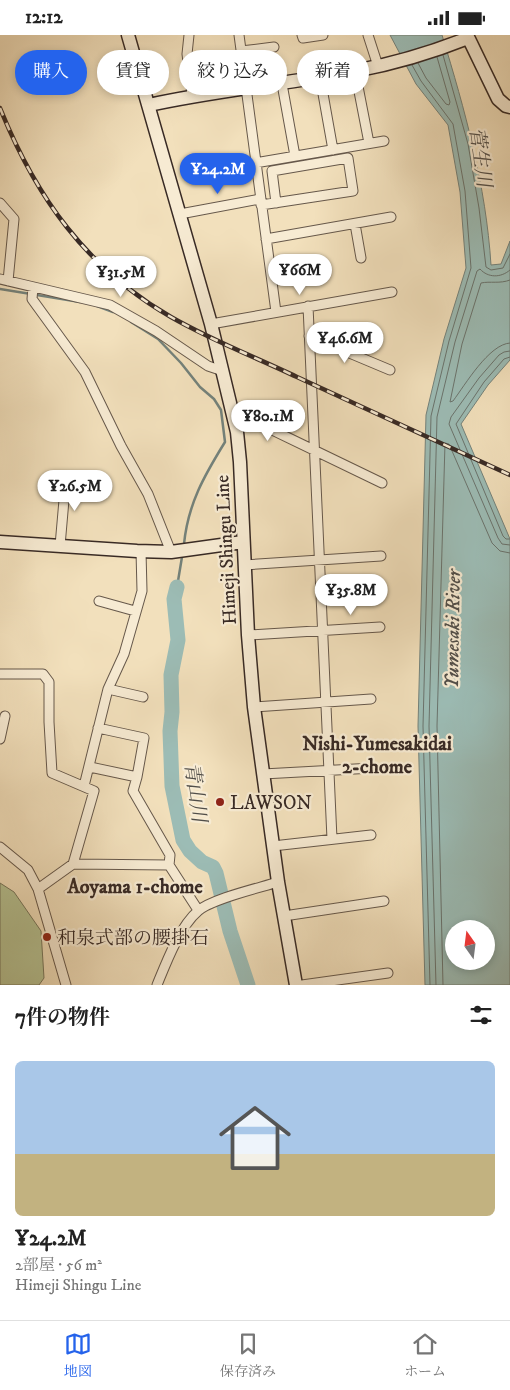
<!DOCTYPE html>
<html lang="ja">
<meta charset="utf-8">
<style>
:root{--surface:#fff;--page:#f2f2f2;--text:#222;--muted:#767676;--line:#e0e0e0;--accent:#2563eb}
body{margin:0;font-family:"IM FELL DW Pica","Noto Serif JP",serif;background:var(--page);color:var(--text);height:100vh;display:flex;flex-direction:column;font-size:19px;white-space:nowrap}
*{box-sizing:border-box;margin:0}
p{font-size:16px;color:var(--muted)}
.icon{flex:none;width:28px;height:28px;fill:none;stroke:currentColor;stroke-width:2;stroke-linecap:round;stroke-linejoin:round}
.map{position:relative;height:950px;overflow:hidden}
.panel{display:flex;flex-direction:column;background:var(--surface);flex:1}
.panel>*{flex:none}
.guide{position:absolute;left:15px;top:15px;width:480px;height:45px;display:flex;gap:10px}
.needle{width:32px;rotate:346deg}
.tools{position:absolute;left:445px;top:885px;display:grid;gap:10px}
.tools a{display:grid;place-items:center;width:50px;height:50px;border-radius:50%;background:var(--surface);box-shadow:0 2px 8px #0003;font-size:25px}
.price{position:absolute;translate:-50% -42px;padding:0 11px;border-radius:18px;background:#fff;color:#222;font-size:16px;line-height:32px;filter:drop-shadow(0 1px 2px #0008)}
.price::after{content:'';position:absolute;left:50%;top:30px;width:15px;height:11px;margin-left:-8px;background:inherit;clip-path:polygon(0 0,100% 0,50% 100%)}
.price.active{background:var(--accent);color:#fff}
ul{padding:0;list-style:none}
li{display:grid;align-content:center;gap:10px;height:265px;padding:0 15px}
li span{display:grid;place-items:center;height:155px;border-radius:8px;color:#555}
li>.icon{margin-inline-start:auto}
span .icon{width:90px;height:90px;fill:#fffc;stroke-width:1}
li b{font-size:21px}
h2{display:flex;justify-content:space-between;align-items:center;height:60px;padding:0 15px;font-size:21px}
.tag{padding:0 18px;border-radius:22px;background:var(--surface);box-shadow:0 2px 8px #0003;font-size:18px;line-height:45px}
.tag.active{background:var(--accent);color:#fff}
.status{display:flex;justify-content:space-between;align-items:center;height:35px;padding:0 25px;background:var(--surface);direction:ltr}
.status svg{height:14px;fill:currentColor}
.tabs{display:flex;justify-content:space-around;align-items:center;height:70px;border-top:1px solid var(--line);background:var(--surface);font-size:14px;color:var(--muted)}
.tabs a{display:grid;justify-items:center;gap:2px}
.tabs .active{color:var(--accent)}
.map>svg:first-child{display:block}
.green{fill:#b6c394;stroke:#77765c}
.water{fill:#9cbcb5;stroke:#74827b;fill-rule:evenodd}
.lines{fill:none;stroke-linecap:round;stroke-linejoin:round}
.shore{stroke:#6a736d;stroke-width:1}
.stream{stroke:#74827b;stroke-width:2.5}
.river{stroke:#9cbcb5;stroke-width:15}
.street-casing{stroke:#66584b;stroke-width:11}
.secondary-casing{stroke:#382a25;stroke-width:15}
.street{stroke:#f7ebd3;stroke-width:9}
.secondary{stroke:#f7ebd3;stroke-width:12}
.rail-casing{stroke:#382a25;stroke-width:4.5}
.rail{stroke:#f7ebd3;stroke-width:2.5;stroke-dasharray:8;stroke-linecap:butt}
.poi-dot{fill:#8f2418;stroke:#f7ebd3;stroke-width:2}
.labels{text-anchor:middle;stroke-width:4.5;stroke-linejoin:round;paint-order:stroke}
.street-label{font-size:19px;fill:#382a25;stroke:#f7ebd3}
.poi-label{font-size:19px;fill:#382a25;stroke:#f7ebd3;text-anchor:start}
.water-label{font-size:20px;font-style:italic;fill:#514e49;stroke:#f7ebd3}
.neighbourhood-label{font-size:20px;font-weight:bold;fill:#382a25;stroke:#f7ebd3}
</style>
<div class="status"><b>12:12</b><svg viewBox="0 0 49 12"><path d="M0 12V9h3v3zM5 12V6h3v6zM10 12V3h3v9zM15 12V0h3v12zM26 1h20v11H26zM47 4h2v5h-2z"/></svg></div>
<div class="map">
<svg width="510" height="950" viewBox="0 0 510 950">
<rect width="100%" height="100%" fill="#f2e0bc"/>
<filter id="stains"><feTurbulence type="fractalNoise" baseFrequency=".004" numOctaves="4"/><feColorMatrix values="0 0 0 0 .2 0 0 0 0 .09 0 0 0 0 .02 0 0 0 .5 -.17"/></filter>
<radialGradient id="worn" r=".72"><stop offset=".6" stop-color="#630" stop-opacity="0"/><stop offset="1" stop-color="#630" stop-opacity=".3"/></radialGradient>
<!-- green -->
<path class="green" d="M0 848 14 857 41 896 44 943 39 950H0Z"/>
<!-- water -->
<path class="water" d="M390 0H442C465 75 486 151 491 230L501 229 510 206V325L488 350 461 389 510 504V950H425L418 691 426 380 444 304 466 233 460 157 448 90 416 49ZM454 894H486V926H454Z"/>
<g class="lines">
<!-- shore -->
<path class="shore" d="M443 20 468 109 479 173 486 232 491 235 503 233 510 219
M418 28 426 43 446 69 449 70 450 67 437 22
M412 30 421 46 453 89 465 156 471 233 449 306 431 381 423 691 430 950
M510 245C500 249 490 246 481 248L462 309 450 367 453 366C465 350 489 309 510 308
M510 316 504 317 499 320 479 343 451 382 449 389 498 503 502 509 510 510
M510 322 504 324 484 347 456 389 503 501 506 504H510
M436 950 429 691 437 382 455 307 477 236 480 234C488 243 501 243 510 235
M443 950 437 691 445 408 449 409 492 508 500 516 510 518"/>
<!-- stream -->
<path class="stream" d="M0 254 80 267
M97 271 113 277
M131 287 158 304 181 328 200 352 214 364 221 375 225 407C204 441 188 469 184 509
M177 552 182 522"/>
<!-- river -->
<path class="river" d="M177 552 174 564 178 605 171 640 172 677 170 696 172 751 183 805 190 816 202 827 213 832 216 838 230 896 248 950"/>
<!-- street casing -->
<g class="street-casing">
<path id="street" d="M189 0 187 19 192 60
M239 0 276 277
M302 0 303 3 323 0
M368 0 378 31
M241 16 274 12
M355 36 369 108
M320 42 333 115
M282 49 295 121
M255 128 384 106
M0 168 14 184 8 246
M261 170 353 156 348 123 272 136 276 168
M180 179 260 164
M355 189 361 223
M266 204 391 182
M0 244 110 270 156 296 208 331 223 336
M33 252 32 264 85 337 121 411 148 459 171 517
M308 271 332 804
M211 289 392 257
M309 301 390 335
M233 376 382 448
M60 511 66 442
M244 530 381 521
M99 566 135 576
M248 600 380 592
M0 639H43L49 647V687L52 738 94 756 73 829
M108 654 143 662
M254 672 371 664
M0 704 5 681
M90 732 137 742 144 703 98 693
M263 739 373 733
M137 742 133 756 170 820 169 830
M84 751 108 654 124 619 142 556 141 516
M273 811 371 800
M0 812 28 835 38 854 66 950
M38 854 73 829 169 830 198 875
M284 881 384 866
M157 950C166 928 180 891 198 876 211 864 259 853 278 847
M302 950 388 938"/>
</g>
<!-- secondary casing -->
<g class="secondary-casing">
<path id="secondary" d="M128 0 211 289 237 397 240 427 248 600 254 672 278 847 296 950
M467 0 498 64 506 71 510 72
M149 70C217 55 286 49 355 36 392 29 433 17 468 3
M0 507 137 516 171 517 243 507"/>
</g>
<!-- street -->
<use href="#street" class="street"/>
<!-- secondary -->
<use href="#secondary" class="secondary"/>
<!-- rail casing -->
<g class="rail-casing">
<path id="rail" d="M0 73C36 162 86 233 171 282 211 305 255 322 297 342 368 375 439 407 510 440"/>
</g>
<!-- rail -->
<use href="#rail" class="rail"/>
</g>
<!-- markers -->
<g class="poi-dot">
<circle cx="220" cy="767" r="5"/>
<circle cx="47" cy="902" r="5"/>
</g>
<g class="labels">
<!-- street labels -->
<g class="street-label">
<text transform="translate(225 515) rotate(-93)" y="7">Himeji Shingu Line</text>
</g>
<!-- poi labels -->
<g class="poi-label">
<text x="230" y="774">LAWSON</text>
<text x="57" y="909">和泉式部の腰掛石</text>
</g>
<!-- water labels -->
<g class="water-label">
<text transform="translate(481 122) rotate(82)" y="7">菅生川</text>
<text transform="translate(452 594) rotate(-89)" y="7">Yumesaki River</text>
<text transform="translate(196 757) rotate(82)" y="7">青山川</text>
</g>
<!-- neighbourhood labels -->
<g class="neighbourhood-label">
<text x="377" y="715">Nishi-Yumesakidai<tspan x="377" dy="23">2-chome</tspan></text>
<text x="135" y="858">Aoyama 1-chome</text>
</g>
</g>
<rect width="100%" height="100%" filter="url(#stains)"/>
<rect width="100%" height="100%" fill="url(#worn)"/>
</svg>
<div class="tools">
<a><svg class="needle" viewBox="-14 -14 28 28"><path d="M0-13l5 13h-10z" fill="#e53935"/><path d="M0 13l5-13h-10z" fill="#767676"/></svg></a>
</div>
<b class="price active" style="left:218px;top:160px">¥24.2M</b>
<b class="price" style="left:300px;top:261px">¥66M</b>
<b class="price" style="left:121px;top:263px">¥31.5M</b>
<b class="price" style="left:345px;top:329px">¥46.6M</b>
<b class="price" style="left:268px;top:407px">¥80.1M</b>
<b class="price" style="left:75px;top:477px">¥26.5M</b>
<b class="price" style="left:351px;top:581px">¥35.8M</b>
<div class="guide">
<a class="tag active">購入</a>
<a class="tag">賃貸</a>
<a class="tag">絞り込み</a>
<a class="tag">新着</a>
</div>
</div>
<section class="panel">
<h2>7件の物件<svg class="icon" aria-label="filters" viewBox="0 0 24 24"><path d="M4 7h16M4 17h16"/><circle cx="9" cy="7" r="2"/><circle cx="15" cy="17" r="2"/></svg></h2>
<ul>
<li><span style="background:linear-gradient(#a9c7e8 60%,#c2b280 0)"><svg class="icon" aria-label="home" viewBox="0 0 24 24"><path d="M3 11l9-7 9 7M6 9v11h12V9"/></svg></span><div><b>¥24.2M</b><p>2部屋 · 56 m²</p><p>Himeji Shingu Line</p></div></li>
</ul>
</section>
<nav class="tabs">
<a class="active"><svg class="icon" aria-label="map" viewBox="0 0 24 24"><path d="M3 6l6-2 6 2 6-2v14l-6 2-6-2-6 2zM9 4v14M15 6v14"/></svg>地図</a>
<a><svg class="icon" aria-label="saved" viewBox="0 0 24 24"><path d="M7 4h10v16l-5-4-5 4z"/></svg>保存済み</a>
<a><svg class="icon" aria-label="home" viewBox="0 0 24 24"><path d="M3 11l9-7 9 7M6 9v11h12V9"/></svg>ホーム</a>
</nav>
